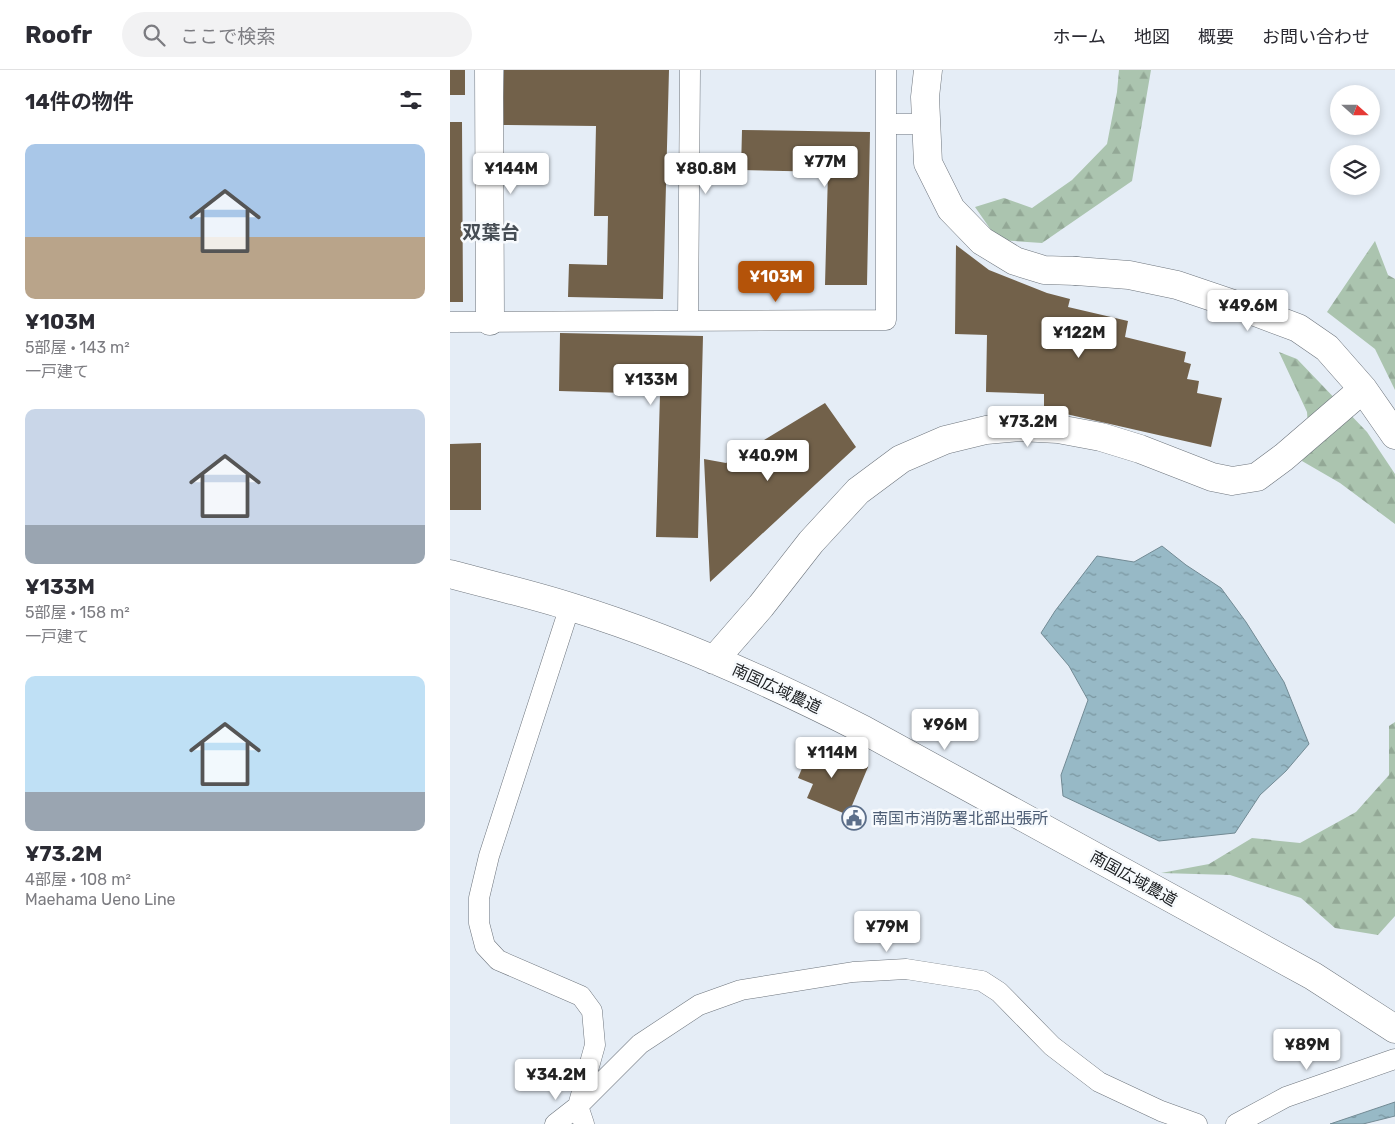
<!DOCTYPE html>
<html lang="ja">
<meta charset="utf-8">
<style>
:root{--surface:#fff;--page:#f2f2f3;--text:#2b2b33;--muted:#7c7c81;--line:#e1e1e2;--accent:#b45309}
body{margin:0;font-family:Rubik,"Noto Sans JP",sans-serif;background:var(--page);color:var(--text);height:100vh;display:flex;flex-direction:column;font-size:19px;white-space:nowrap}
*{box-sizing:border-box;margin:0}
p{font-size:16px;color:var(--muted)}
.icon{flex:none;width:28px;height:28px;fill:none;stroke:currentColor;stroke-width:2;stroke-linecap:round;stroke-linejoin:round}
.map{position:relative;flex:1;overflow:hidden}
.side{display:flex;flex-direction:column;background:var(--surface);width:450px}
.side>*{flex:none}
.needle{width:32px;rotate:111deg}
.controls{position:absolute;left:880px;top:15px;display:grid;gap:10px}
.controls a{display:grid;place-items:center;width:50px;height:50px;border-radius:50%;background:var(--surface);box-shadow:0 2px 8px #0003;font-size:25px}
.price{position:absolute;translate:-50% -42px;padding:0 11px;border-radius:5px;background:#fff;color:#222;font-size:16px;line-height:32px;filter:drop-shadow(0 1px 2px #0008)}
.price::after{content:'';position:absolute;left:50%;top:30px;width:15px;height:11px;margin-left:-8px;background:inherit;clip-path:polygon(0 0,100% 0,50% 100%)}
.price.active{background:var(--accent);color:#fff}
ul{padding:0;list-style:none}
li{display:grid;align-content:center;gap:10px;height:265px;padding:0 25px}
li span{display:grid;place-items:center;height:155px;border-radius:10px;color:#555}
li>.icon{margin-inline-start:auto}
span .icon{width:90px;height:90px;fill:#fffc;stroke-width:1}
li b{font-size:21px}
h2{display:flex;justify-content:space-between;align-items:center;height:60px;padding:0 25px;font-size:21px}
header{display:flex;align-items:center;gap:30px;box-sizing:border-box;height:70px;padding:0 25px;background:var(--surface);border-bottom:1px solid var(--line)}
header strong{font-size:24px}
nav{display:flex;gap:28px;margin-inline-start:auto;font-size:18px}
.search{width:350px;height:45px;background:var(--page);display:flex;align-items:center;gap:12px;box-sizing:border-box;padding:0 18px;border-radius:28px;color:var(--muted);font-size:19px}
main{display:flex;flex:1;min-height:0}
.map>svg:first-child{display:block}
.forest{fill:url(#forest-firs)}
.water{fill:url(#water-ripples);stroke:#728a94}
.building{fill:#72614a}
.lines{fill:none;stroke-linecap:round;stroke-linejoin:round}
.street-casing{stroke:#6e757d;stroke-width:21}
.secondary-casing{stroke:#6e757d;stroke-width:29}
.primary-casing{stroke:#6e757d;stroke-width:29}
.street{stroke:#fff;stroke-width:20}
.secondary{stroke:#fff;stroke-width:28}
.primary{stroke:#fff;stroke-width:28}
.labels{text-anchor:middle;stroke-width:5;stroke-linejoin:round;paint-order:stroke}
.street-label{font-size:16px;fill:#1b1e21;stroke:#f7fafd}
.service-label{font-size:16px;fill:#4e5e75;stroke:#f7fafd;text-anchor:start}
.quarter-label{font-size:19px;font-weight:bold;fill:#464d54;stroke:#f7fafd}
</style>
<header>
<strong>Roofr</strong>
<div class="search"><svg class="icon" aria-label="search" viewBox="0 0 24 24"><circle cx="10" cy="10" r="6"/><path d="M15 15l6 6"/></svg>ここで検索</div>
<nav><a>ホーム</a><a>地図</a><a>概要</a><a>お問い合わせ</a></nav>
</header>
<main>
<section class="side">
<h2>14件の物件<svg class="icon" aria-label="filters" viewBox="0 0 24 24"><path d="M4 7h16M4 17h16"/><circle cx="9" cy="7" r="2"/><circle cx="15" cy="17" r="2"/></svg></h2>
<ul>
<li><span style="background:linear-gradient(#a9c7e8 60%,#b9a48a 0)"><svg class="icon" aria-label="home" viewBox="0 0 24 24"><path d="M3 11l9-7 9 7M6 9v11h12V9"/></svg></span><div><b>¥103M</b><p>5部屋 · 143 m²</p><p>一戸建て</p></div></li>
<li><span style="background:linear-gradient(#c9d6e8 75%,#9aa5b1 0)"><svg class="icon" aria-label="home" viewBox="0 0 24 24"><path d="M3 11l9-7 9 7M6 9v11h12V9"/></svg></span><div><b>¥133M</b><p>5部屋 · 158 m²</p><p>一戸建て</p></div></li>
<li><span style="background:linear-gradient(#bfe0f5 75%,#9aa5b1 0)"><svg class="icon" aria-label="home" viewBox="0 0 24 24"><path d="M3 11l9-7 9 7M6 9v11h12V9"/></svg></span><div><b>¥73.2M</b><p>4部屋 · 108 m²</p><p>Maehama Ueno Line</p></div></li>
</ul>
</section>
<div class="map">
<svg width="945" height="1054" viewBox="0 0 945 1054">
<defs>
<pattern id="forest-firs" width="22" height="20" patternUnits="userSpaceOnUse" patternTransform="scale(1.25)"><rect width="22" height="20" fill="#abc4af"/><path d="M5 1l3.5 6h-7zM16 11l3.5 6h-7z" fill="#93a896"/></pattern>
<pattern id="water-ripples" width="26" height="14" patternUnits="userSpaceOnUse" patternTransform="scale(1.25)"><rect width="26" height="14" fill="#97b9c6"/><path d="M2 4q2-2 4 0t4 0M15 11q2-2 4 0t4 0" fill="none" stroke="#7a96a0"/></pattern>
</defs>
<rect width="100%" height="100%" fill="#e5edf6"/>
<!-- forest -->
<path class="forest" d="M669 0H701L682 111 592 173 548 170 525 137 554 128 582 138 622 110 657 74 667 22Z
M925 171 938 205 945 209V320L925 279 877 242Z
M829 282 847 289 917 362 945 404V454L890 413 852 391 859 372 857 342Z
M945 652V846L928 865 885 858 851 828 780 805 711 803 759 794 802 768 850 773 906 742 939 705V656Z"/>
<!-- water -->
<path class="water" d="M712 476 736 495 771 518 796 552 834 612 859 674 836 701 810 725 785 763 709 771 613 726 611 705 638 630 619 596 591 563 605 541 647 486 684 492Z
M945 1032V1046L913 1054H880Z"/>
<!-- building -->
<path class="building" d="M0 0H15V25H0Z
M54 0H219L213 229 118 227 119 194 157 195 158 146H144L146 56 52 55Z
M0 52H12L13 232H0Z
M292 60 420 62 417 215H375L378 102 291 100Z
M506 175 539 200 597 223 620 229 618 237 678 251 675 267 736 282 734 292 741 294 737 309 749 311 747 323 772 328 761 377 594 339V324L536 322 537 265 505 264Z
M110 263 253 266 248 468 206 467 210 324 109 321Z
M375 333 406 377 260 512 254 389 276 393Z
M31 373V440H0V374Z
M362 674 418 697 398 745 357 728 363 714 348 708Z"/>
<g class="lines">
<!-- street casing -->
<g class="street-casing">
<path id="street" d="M436 54H476
M238 251 240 0
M0 252 436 250V0
M120 536 39 786 29 828V853L35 876 48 890 131 926 142 941 145 975 128 1036 134 1054
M105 1054 128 1036 190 974 249 935 291 920 403 902 456 899 532 911 549 922 602 976 649 1012 711 1041 747 1054
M786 1054 836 1027 945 989"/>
</g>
<!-- secondary casing -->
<g class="secondary-casing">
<path id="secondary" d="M39 0 40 251
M626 201 679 205 727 215 792 237 848 258 877 278 913 319 945 365
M0 504C40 515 81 524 121 537 222 568 320 612 414 660L863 906 945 959
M264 590 311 536 361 472 408 421 451 389 495 370 536 360 569 357 608 359 651 367 690 379 762 407 782 411 807 407 834 387 913 319"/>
</g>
<!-- primary casing -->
<g class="primary-casing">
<path id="primary" d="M478 0 475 27 478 93 501 139 532 171 565 191 594 200 626 201"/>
</g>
<!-- street -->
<use href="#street" class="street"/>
<!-- secondary -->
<use href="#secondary" class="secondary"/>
<!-- primary -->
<use href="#primary" class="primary"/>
</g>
<!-- icons -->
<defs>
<g id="civic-ring" transform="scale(1.25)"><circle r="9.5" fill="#f7fafd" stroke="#5c6f8a" stroke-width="1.5"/><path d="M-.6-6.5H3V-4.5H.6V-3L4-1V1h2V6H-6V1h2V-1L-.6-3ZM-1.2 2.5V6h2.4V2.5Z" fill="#5c6f8a"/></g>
</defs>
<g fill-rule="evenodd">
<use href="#civic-ring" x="404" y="748"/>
</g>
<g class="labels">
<!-- street labels -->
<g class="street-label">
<text transform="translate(327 618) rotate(25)" y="6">南国広域農道</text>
<text transform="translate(684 808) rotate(29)" y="6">南国広域農道</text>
</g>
<!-- service labels -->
<g class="service-label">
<text x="422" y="754">南国市消防署北部出張所</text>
</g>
<!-- quarter labels -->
<g class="quarter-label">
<text x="41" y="169">双葉台</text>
</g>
</g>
</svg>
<div class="controls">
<a><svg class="needle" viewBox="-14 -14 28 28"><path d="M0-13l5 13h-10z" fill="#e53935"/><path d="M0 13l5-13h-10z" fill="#7c7c81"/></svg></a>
<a><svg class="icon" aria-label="layers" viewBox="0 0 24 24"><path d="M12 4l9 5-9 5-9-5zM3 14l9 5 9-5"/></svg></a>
</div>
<b class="price" style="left:375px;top:118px">¥77M</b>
<b class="price" style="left:61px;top:125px">¥144M</b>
<b class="price" style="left:256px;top:125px">¥80.8M</b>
<b class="price active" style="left:326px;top:233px">¥103M</b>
<b class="price" style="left:798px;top:262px">¥49.6M</b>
<b class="price" style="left:629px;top:289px">¥122M</b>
<b class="price" style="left:201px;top:336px">¥133M</b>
<b class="price" style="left:578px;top:378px">¥73.2M</b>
<b class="price" style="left:318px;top:412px">¥40.9M</b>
<b class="price" style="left:495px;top:681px">¥96M</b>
<b class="price" style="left:382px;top:709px">¥114M</b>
<b class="price" style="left:437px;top:883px">¥79M</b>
<b class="price" style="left:857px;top:1001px">¥89M</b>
<b class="price" style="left:106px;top:1031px">¥34.2M</b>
</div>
</main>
